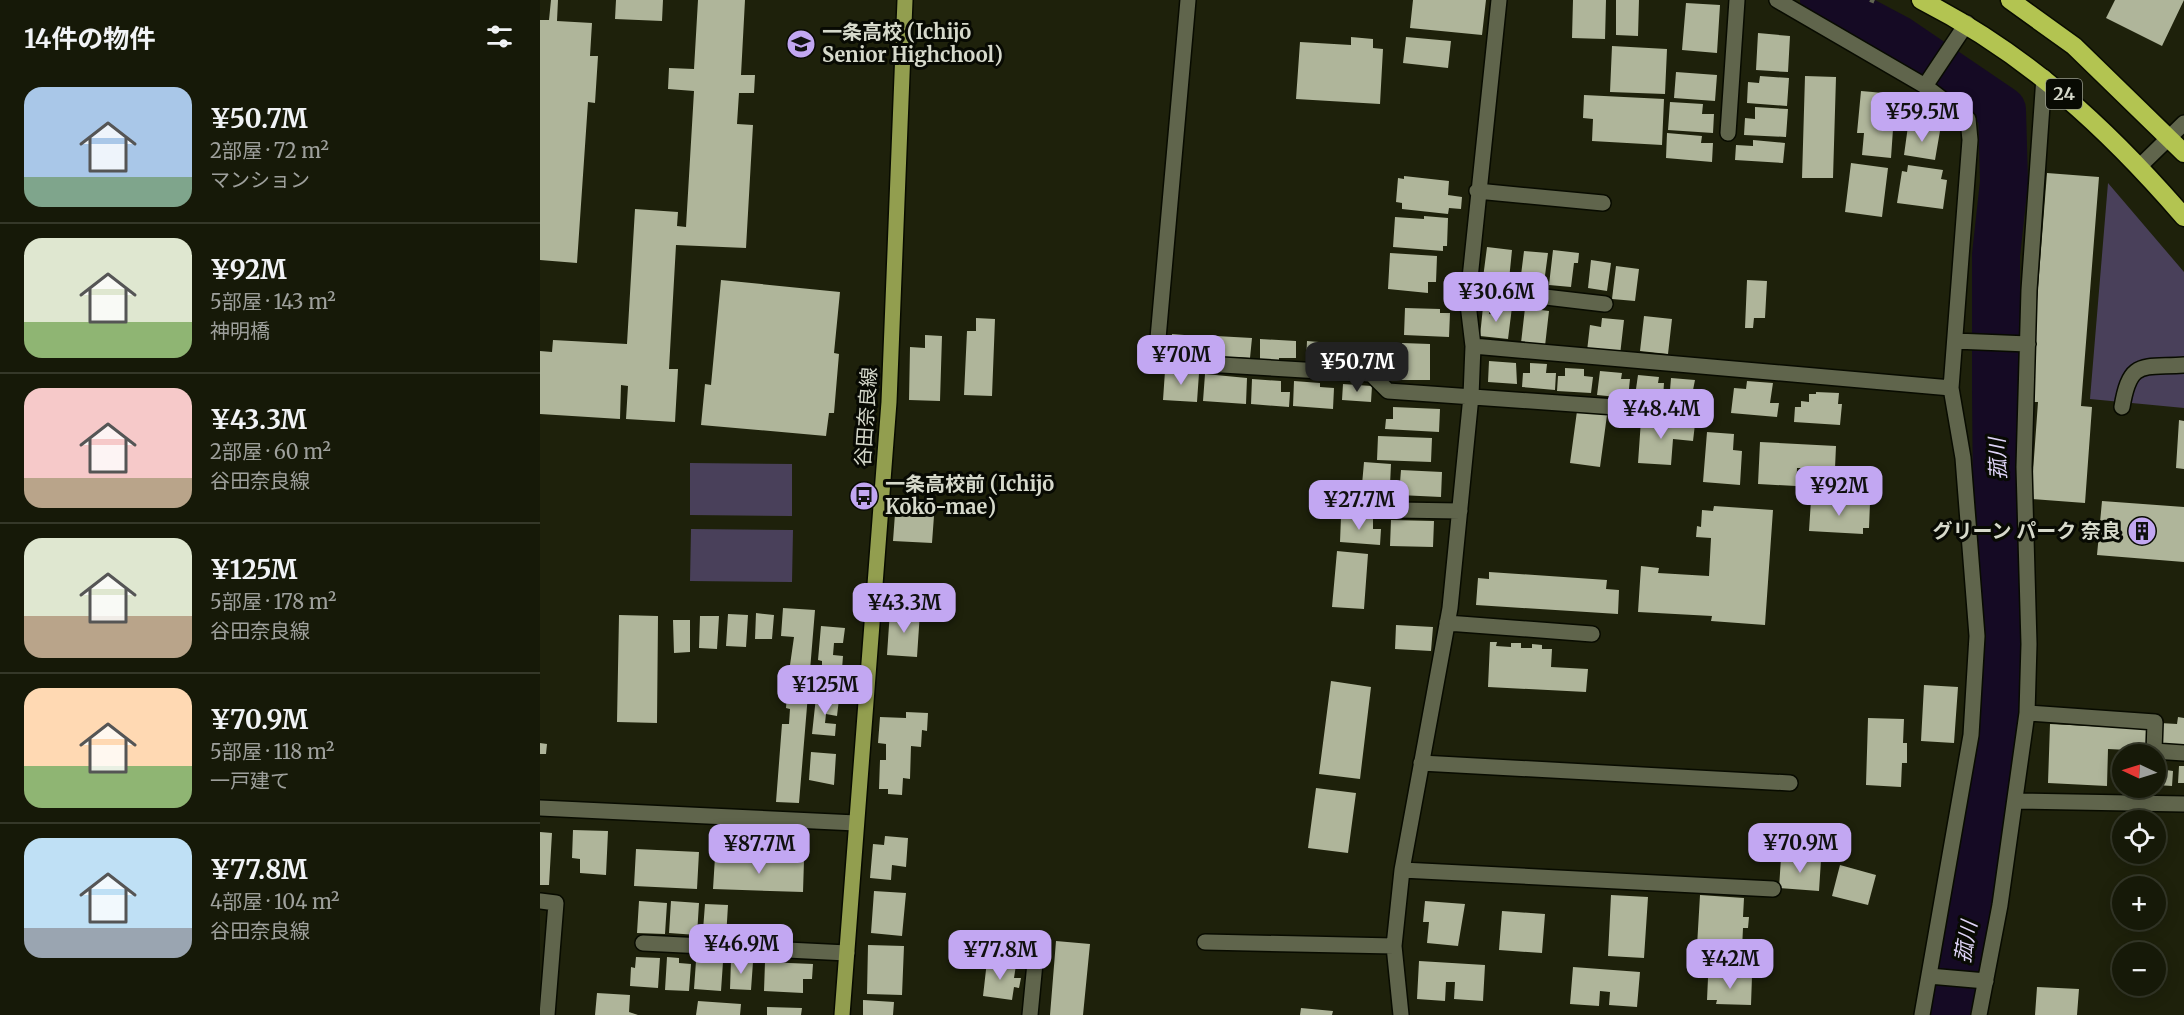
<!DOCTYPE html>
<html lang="ja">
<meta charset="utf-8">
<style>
:root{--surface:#161908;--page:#232616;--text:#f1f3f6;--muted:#9ea09c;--line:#353829;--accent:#c2a7f2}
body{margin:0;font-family:Merriweather,"Noto Sans JP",serif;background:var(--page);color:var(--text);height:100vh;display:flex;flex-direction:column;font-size:22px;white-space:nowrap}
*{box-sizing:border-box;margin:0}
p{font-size:20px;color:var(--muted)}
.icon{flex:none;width:33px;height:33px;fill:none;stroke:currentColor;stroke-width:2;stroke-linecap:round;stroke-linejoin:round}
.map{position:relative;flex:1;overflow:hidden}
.panel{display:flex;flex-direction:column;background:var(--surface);width:540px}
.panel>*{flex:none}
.needle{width:39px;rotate:274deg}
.tools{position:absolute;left:1572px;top:744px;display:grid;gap:12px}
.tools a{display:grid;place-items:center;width:54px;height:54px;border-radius:50%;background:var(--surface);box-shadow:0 3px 15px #0003,0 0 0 2px var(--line);font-size:30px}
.price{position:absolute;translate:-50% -51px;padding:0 14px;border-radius:12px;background:var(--accent);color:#111;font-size:20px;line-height:39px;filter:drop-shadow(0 2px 3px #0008)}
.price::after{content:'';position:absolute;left:50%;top:36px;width:18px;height:14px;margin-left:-9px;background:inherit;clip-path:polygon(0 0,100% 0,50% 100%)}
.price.active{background:#222;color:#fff}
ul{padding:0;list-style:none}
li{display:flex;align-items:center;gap:18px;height:150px;padding:0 24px}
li+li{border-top:2px solid var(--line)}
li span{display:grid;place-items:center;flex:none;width:168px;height:120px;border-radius:18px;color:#555}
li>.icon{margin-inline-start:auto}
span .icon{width:72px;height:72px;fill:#fffc;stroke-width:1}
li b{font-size:26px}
h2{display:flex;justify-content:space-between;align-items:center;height:72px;padding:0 24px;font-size:26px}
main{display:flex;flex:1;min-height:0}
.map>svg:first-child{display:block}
.green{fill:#49405a}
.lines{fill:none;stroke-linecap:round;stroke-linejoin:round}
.river{stroke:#150a24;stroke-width:48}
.building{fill:#afb59a}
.minor-casing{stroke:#080b00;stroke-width:18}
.major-casing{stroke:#080b00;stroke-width:18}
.highway-casing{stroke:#080b00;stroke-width:21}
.path{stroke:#626552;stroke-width:4;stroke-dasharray:4.5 4.5;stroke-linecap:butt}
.minor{stroke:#60654c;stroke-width:15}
.major{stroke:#929e4f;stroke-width:15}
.highway{stroke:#b3c451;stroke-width:18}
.labels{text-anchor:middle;stroke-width:6;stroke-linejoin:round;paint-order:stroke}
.shield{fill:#080a03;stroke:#989b8f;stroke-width:1.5}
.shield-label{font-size:18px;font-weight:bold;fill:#d6d9cb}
.poi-label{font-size:20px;font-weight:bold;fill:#d6d9cb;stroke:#080a03;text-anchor:start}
.street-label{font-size:20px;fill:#d6d9cb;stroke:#080a03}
.water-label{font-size:21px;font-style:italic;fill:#dfd4f7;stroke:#080a03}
</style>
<main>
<section class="panel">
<h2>14件の物件<svg class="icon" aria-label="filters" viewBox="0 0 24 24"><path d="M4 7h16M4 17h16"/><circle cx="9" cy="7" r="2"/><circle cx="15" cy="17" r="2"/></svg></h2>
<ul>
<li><span style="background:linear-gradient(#a9c7e8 75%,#7fa58c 0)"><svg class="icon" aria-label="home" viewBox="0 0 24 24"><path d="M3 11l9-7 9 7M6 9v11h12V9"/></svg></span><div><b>¥50.7M</b><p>2部屋 · 72 m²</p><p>マンション</p></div></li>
<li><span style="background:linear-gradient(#dfe7d0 70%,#8fb573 0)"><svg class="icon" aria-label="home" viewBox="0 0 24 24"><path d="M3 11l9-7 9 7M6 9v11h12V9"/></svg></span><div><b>¥92M</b><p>5部屋 · 143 m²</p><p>神明橋</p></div></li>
<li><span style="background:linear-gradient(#f6c9c9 75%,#b9a48a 0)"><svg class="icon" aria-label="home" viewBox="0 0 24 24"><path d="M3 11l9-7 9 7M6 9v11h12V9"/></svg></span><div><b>¥43.3M</b><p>2部屋 · 60 m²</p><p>谷田奈良線</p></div></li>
<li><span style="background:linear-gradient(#dfe7d0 65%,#b9a48a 0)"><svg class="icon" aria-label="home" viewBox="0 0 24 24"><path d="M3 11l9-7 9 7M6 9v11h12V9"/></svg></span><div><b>¥125M</b><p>5部屋 · 178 m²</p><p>谷田奈良線</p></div></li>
<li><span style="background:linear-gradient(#ffd9b3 65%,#8fb573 0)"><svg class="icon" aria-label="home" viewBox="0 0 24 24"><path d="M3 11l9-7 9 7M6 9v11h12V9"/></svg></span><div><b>¥70.9M</b><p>5部屋 · 118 m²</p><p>一戸建て</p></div></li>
<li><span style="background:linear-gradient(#bfe0f5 75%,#9aa5b1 0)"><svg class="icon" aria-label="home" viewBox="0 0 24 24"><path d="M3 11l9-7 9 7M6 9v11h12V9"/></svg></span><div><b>¥77.8M</b><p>4部屋 · 104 m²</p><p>谷田奈良線</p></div></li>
</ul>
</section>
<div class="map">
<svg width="1644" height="1015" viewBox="0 0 1644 1015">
<rect width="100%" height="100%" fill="#1e210b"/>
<!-- green -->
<path class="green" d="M1568 183 1644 272V408L1550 399Z
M150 463 252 464V516L150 515Z
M151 529 253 530 252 582 150 581Z"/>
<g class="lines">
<!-- river -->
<path class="river" d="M1284 0 1359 40 1462 110 1464 182 1456 255V391L1457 502 1464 655 1454 776 1413 1015"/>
</g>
<!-- building -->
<path class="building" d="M11 0H18L17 21 52 23 50 56H58L55 103 48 102 37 263 0 260V20H9Z
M76 0H123L122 21 75 19Z
M158 0H205L201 75H215L214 93H199L197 124 213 125 206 248 136 245 129 369H138L135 422 86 419 88 386 81 385 80 419 0 414V351L12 352 13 340 87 344 95 209 138 212 137 226 146 227 154 91 128 89 129 68 154 69Z
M873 0H946L942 35 870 28Z
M1033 0H1066L1065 39 1032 38Z
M1076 0H1099L1098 36 1076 35Z
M1575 0H1644L1622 46 1566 18Z
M1146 3 1180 5 1177 53 1142 50Z
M1218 33 1250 36 1248 72 1216 70Z
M811 37 833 39V48L843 49 840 104 756 99 760 42 811 45Z
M866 37 911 41 908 68 863 63Z
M1072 46 1127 49 1125 94 1070 92Z
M1136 72 1177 75 1175 101 1134 98Z
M1220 76 1249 78 1247 106 1207 103 1208 82 1219 83Z
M1265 76 1296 77 1293 178H1262Z
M1321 91 1344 93 1342 113 1354 115 1351 158 1322 155 1324 133H1317Z
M1044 95 1124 99 1122 145 1052 141 1053 119 1043 118Z
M1130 102 1163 104 1162 114H1174L1173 133 1128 130Z
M1215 107 1248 109 1246 137 1204 135 1205 118 1215 119Z
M1368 126 1400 131 1395 160 1364 155Z
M1127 133 1162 136 1161 143H1173L1172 162 1126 158Z
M1213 140 1245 143 1243 163 1195 160 1196 145 1213 146Z
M1311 163 1348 168 1342 217 1305 212Z
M1368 165 1403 170 1401 179 1407 180 1403 209 1357 203 1362 171 1367 172Z
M1507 173 1559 177 1541 406 1552 407 1545 503 1491 499 1498 402H1489Z
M864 176 909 181 908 195 922 197 921 209 909 208 908 214 862 209V203L856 202 858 178 864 179Z
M884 216 908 218 907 246H903V251L853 247 855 217 884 219Z
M947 247 972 250 969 280 943 278Z
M1013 250 1039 253 1038 263H1034L1031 287 1009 285Z
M984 251 1008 253 1004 283 990 281 991 276 981 275Z
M850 253 897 256 896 282H888V293L848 289Z
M1051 260 1071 263 1067 291 1048 288Z
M1076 266 1099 269 1095 301 1072 299Z
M181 280 300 292 294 353 299 354 294 413H289L286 436 161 425 165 384 171 385Z
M1207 280 1227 281 1225 318H1214L1213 328H1205Z
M960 306 972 307 968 339 940 336 943 307 950 308 949 314 959 315Z
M865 308 900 309V313H910L909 337 864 335Z
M985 308 1009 311 1005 346 981 343Z
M1104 316 1132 319 1128 354 1100 351Z
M436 318 455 319 452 396 424 395 427 331H436Z
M1062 318 1084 320 1080 355 1047 351 1050 325 1061 327Z
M632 334 669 337 668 361 654 360V353H646V359L631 358Z
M385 335 402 336 400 401 369 400 370 347 385 348Z
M676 336 712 338 710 358 693 357 692 365 674 364Z
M720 339 756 341V358H739V365L720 362Z
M767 341 803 344 802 359 790 358V365L766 363Z
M862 343 890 344V380H861Z
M811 344 848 345 846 367 811 366Z
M949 361 976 363 977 384 948 382Z
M990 363 1007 364 1006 373H1016L1015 390 982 387 983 373H990Z
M1025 368 1044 369V376L1053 377 1051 393 1017 391 1018 376H1025Z
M625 371 659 373 657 402 623 400Z
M1060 371 1082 373 1081 379H1090L1088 398 1057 395Z
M665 374 707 378 706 404 663 401Z
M1098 375 1119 377 1118 383H1124L1123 398 1095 396Z
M1131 378 1155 380 1153 390 1160 391 1158 405 1129 402Z
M712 379 741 381V392H750L749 407 711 404Z
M754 381 780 383V387L794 388 793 409 753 406Z
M1207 381 1233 383 1230 403H1239L1237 417 1191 413 1194 388 1206 389Z
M803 384 832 386 831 402 802 400Z
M1276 392 1299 393 1298 404H1302L1300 425 1254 422 1255 407H1261V401L1269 402V394H1276Z
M853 407 900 409 899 432 845 429 846 419H853Z
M1037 411 1067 415 1060 467 1030 463Z
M1101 420 1155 424 1153 441 1133 439 1131 465 1098 463Z
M1639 420 1644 421V469L1636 468Z
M1167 432 1194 434 1193 450 1202 451 1200 485 1163 482Z
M838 436 892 438 891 462 837 460Z
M1220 442 1296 446 1294 490 1270 489 1271 468H1257L1256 486 1218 484Z
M824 462 851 464 850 485 842 484 841 498 821 496Z
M861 470 902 472 901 497 859 495Z
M356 500 395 502 392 543 353 541Z
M1271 500 1330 503 1329 528H1323V534L1269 531Z
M1562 501 1644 507V562L1557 555Z
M1174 506 1233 510 1225 625 1171 621 1172 616 1098 612 1101 566 1119 568 1118 573 1169 576 1171 538 1156 537 1157 526 1161 527 1162 510 1173 511Z
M801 517 833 519V529H841L840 545 800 542Z
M851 520 894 521 893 547 850 546Z
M797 551 828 554 824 609 792 607Z
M949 572 1067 580 1066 589 1079 590 1078 614 936 605 938 578 949 579Z
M243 608 275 610 259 803 236 802 242 724H249L250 709 246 708 247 693 252 694 253 679H248L254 637 241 636Z
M350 610 380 612 377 657 347 655Z
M216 613 234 615 232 639H215Z
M188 614 208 615 206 647 186 646Z
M79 615 118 616 117 723 77 722Z
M160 616H179L177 649 159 648Z
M133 620H150V652L134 653Z
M856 625 893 627 891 651 855 649Z
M281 626 305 628 303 643H294L293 655 303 656 302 669 282 667V661L278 660Z
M950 642H957L956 646 971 647V643H981V648H992V644L1002 645V649H1012L1011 667 1048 669 1046 692 948 687Z
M791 681 831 687 820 779 779 774Z
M1384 685 1418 687 1414 743 1381 741Z
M276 697 299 699 297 716 286 714 285 723 296 724 295 736 272 734Z
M366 712 388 713 387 731 382 730 381 747 371 746 370 779 363 778 362 795 348 794V789H339L340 760H346V744L338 743 340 717 366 718Z
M1638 717 1644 718V747L1618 744 1620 723 1637 724Z
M1328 718 1364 719 1363 743H1367V763H1362L1361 787 1326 785Z
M1510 724 1608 729V751L1568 749 1567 786 1508 783Z
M0 743 7 744 6 754H0Z
M271 752 296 754 294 785 269 780Z
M1616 763H1619V769L1633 771 1632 786 1616 785Z
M1639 766H1644V783H1638Z
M776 788 816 793 808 853 768 848Z
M33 830 68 831 66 875 40 873V859L32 858Z
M0 832 12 833 9 885H0Z
M345 836 368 838 366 867 352 865 351 880 330 878 333 844 344 845Z
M96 849 159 852 157 889 94 886Z
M175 857 264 860 263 892 173 889Z
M1241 858 1281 860 1279 891 1239 888Z
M1300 865 1336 875 1328 905 1292 896Z
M334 891 366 893 362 936 331 933Z
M1071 895 1108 897 1104 958 1068 956Z
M1160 895 1204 898 1203 917H1209L1208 928H1203L1202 949 1157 946Z
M99 901 127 903 125 934 97 933Z
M131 901 159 903 157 935 129 933Z
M885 901 925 904 918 946 887 943 889 922H883Z
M165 904 188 905 186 938H174V931L163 930Z
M962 911 1005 914 1002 953 959 950Z
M516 941 550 944 543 1015H510Z
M328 945 364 946 362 995 327 994Z
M96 957 120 958 118 988 90 986 91 967 95 968Z
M127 957 139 958V963L151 964 149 991 125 990Z
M156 961 183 962 181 991 154 989Z
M191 961 213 962 211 990 190 989Z
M447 961 476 965 474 978H481L479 988 474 987 472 1000 443 996Z
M879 961 945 965 943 1001 914 999 915 982H906L905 1001 877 999Z
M225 962 273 964 272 979H263V993L224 991Z
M1033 967 1100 972 1097 1007 1069 1005 1070 992 1060 991 1059 1006 1030 1004Z
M1176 975 1212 976 1211 1005 1176 1004 1177 1000H1167L1168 978H1175Z
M1497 987 1539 989 1537 1015H1495Z
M57 993 90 995 89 1012 98 1015H55Z
M323 1000 354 1002 353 1015H323Z
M158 1001 201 1004 200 1015H156Z
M227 1007 262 1008 261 1015H227Z
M761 1008 793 1011 792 1015H760Z"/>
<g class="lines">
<!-- minor casing -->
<g class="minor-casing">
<path id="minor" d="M648 0 616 361 831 374 848 391 1103 409
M1237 0 1385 86 1428 119 1430 140 1411 388 1423 458 1437 636 1431 735 1382 1015
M1385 86 1427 23
M1188 133 1197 0
M1600 166 1644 123
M937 191 1063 203
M929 288 1065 304
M1415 341 1488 344
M933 346 1411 388
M1582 407C1590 359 1602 368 1644 365
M856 510 920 511
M907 623 1052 634
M1487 713 1615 722 1614 751 1644 753
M881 763 1250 783
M1475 801 1644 804
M0 808 316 823
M862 870 1233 889
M0 901 16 903 7 1015
M665 942 854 946
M103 943 307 953
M1389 976 1446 981
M490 1015 497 942
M861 1015 854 946 862 870 910 608 931 396 933 346 928 304 929 288 959 0
M1439 1015 1460 905 1487 713 1489 644 1484 467 1489 290 1504 77"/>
</g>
<!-- major casing -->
<g class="major-casing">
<path id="major" d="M302 1015 349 402 365 0"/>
</g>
<!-- highway casing -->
<g class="highway-casing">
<path id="highway" d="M1381 0C1487 54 1567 128 1644 217
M1470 0 1534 46 1644 153"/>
</g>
<!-- path -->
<path class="path" d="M1330 0 1335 2"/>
<!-- minor -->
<use href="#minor" class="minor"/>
<!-- major -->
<use href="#major" class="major"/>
<!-- highway -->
<use href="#highway" class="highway"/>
</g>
<!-- icons -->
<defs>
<g id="school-disc" transform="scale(1.5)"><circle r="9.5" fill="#c2a7f2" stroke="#080a03"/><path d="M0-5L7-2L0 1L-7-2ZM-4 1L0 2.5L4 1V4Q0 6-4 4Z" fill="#111"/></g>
<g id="bus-disc" transform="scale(1.5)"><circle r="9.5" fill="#c2a7f2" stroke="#080a03"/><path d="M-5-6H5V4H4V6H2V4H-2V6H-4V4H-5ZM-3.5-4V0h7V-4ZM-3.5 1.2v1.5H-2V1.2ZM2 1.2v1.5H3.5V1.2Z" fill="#111"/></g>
<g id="building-disc" transform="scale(1.5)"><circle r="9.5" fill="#c2a7f2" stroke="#080a03"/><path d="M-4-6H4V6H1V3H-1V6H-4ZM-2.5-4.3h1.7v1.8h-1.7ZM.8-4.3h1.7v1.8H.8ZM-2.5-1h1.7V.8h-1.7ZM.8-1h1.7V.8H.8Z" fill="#111"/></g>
</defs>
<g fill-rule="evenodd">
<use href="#school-disc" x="261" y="44"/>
<use href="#bus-disc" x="324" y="496"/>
<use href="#building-disc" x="1602" y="531"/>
</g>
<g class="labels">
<!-- shield labels -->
<rect class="shield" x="1506" y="79" width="36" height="30" rx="4.5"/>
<g class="shield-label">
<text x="1524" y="100">24</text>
</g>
<!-- poi labels -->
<g class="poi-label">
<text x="282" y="39">一条高校 (Ichijō<tspan x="282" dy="23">Senior Highchool)</tspan></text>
<text x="345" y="491">一条高校前 (Ichijō<tspan x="345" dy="23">Kōkō-mae)</tspan></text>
<text x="1581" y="538" text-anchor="end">グリーン パーク 奈良</text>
</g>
<!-- street labels -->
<g class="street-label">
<text transform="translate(326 417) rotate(-86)" y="7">谷田奈良線</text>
</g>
<!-- water labels -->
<g class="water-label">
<text transform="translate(1458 459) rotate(-92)" y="7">菰川</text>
<text transform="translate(1426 942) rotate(-80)" y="7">菰川</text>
</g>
</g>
</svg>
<div class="tools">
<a><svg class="needle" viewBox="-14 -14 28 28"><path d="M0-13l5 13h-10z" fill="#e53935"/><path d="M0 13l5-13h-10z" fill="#9ea09c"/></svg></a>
<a><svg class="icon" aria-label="locate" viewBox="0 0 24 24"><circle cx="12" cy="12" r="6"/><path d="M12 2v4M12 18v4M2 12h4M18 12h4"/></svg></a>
<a>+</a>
<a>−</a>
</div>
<b class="price" style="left:1382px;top:143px">¥59.5M</b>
<b class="price" style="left:956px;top:323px">¥30.6M</b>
<b class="price" style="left:641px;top:386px">¥70M</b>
<b class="price active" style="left:817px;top:393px">¥50.7M</b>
<b class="price" style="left:1121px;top:440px">¥48.4M</b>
<b class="price" style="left:1299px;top:517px">¥92M</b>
<b class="price" style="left:819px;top:531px">¥27.7M</b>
<b class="price" style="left:364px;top:634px">¥43.3M</b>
<b class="price" style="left:285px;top:716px">¥125M</b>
<b class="price" style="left:1260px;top:874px">¥70.9M</b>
<b class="price" style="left:219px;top:875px">¥87.7M</b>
<b class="price" style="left:201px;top:975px">¥46.9M</b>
<b class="price" style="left:460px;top:981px">¥77.8M</b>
<b class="price" style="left:1190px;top:990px">¥42M</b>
</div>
</main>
